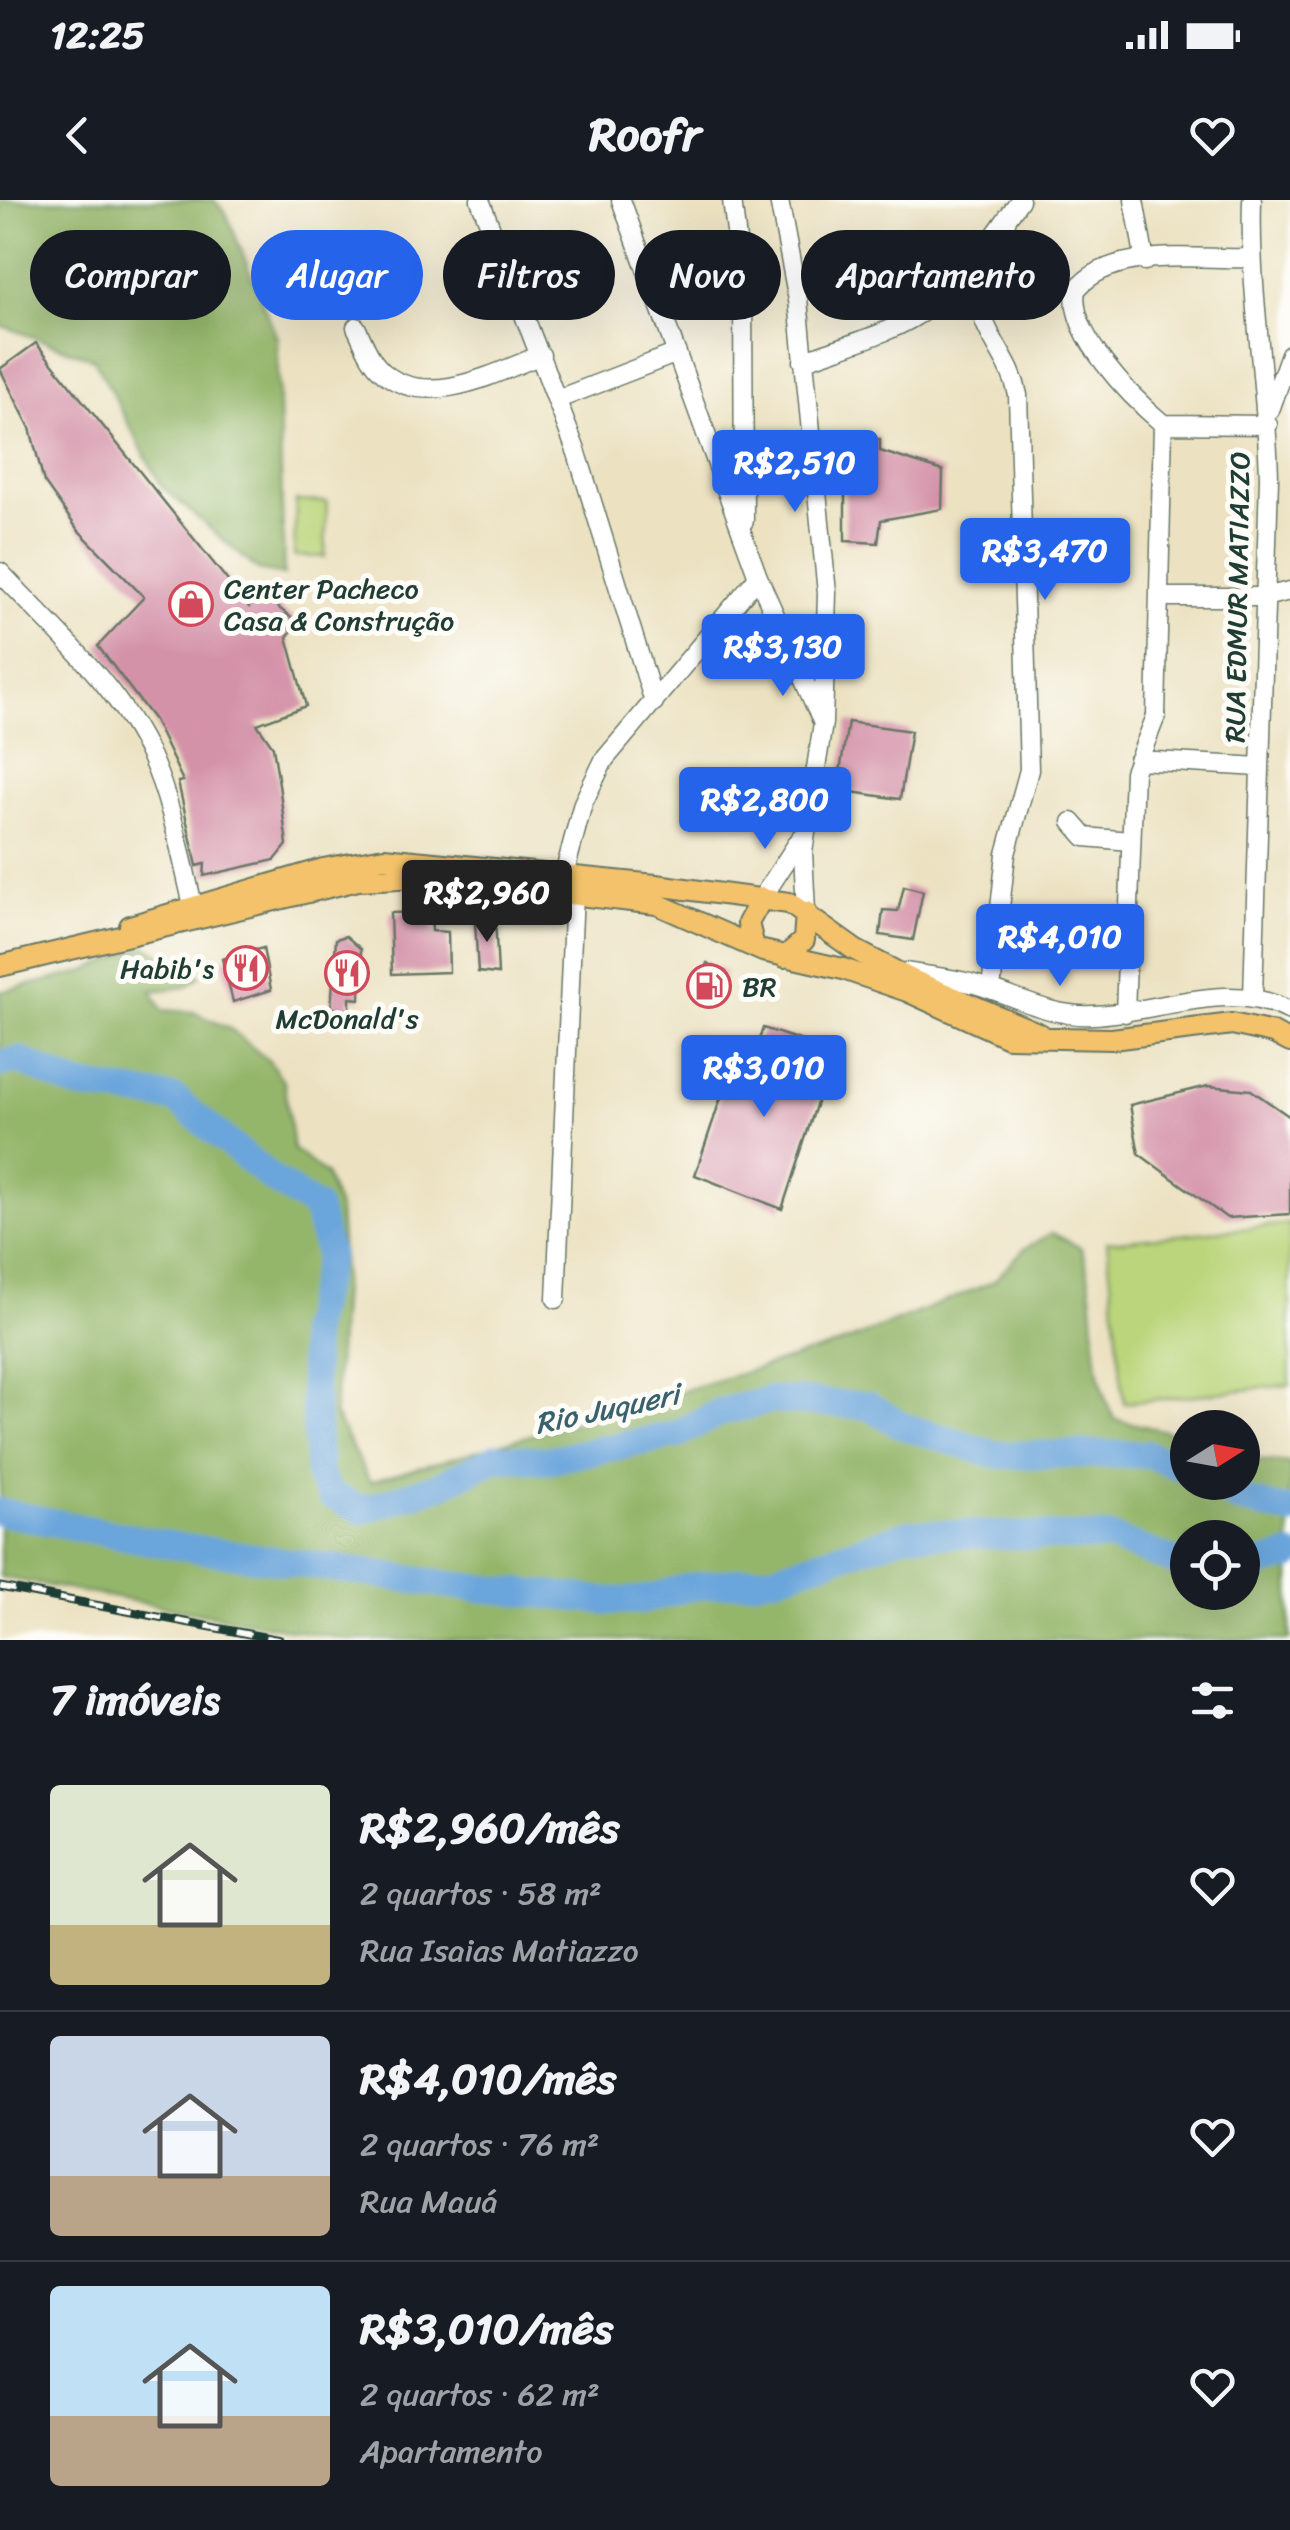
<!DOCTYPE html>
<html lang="pt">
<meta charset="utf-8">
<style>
:root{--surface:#171b24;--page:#242831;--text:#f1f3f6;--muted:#9ea1a6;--line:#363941;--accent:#2563eb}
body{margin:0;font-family:Sriracha,sans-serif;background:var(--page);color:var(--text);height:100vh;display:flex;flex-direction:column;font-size:38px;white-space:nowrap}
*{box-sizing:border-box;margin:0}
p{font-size:32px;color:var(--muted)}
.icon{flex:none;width:55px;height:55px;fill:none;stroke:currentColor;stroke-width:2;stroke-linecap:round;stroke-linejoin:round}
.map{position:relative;height:1440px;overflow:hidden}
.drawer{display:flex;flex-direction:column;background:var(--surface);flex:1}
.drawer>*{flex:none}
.hud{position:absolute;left:30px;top:30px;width:1230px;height:90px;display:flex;gap:20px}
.needle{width:65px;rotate:79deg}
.controls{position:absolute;left:1170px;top:1210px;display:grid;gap:20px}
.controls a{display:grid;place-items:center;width:90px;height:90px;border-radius:50%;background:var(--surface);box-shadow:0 10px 40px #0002;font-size:50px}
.price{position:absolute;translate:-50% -85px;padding:0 22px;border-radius:10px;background:var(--accent);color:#fff;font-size:32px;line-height:65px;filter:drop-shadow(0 2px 5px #0008)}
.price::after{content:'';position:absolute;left:50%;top:60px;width:30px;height:22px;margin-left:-15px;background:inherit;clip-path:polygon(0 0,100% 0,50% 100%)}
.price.selected{background:#222;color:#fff}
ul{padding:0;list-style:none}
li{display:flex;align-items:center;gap:30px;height:250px;padding:0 50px}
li+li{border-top:2px solid var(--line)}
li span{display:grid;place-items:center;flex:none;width:280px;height:200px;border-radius:10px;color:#555}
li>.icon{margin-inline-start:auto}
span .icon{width:120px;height:120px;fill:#fffc;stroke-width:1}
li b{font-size:42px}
h2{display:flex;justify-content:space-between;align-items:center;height:120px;padding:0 50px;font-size:42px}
.pill{padding:0 35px;border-radius:45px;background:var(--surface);box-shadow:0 10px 40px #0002;font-size:35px;line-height:90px}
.pill.selected{background:var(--accent);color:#fff}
.status{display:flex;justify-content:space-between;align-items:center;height:70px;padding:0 50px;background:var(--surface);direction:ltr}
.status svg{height:28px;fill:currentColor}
header{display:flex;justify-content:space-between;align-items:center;height:130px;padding:0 50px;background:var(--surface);font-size:45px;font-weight:700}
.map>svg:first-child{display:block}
.green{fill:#bbd57b;stroke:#6d8958;stroke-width:2.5}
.forest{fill:#94b66b;stroke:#5a7a50;stroke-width:2.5;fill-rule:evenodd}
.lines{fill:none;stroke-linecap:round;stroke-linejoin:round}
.river{stroke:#6ba5db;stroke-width:28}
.building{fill:#d492a9}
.minor-casing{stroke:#677766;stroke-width:21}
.major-casing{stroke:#677766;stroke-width:24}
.minor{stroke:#fff;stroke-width:18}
.major{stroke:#f3c26a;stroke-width:20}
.rail-casing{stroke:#1f3d34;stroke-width:9}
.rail{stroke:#fdfcf7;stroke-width:5;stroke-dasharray:15;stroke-linecap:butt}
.labels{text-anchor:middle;stroke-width:10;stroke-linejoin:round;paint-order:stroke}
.poi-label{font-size:28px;fill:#1f3d34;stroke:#fdfcf7;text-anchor:start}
.street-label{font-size:28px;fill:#1f3d34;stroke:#fdfcf7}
.water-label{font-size:30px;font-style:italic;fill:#3a616e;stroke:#fdfcf7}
</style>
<div class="status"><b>12:25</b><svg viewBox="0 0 49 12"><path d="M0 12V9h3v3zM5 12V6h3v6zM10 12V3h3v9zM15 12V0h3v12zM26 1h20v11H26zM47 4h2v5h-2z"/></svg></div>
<header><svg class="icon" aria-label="back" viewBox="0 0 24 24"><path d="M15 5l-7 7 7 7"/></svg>Roofr<svg class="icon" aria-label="heart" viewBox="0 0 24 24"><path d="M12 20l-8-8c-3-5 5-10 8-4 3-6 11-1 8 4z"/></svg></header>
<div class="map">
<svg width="1290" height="1440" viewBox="0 0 1290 1440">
<rect width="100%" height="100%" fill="#fdfcf7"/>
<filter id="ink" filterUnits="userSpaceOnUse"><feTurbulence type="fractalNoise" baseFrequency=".01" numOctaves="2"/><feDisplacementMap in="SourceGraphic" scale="20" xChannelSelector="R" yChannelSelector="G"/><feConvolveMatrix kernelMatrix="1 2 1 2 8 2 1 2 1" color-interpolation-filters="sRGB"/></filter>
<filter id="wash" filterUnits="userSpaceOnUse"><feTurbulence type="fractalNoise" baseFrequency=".0048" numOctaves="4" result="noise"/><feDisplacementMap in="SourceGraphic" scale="40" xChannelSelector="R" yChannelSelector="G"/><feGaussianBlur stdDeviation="2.25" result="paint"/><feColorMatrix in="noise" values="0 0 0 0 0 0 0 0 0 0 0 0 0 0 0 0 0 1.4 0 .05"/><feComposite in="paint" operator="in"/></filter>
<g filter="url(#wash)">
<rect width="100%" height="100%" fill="#ece2c2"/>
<!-- green -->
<path class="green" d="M296 301 327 302 325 357 294 356Z
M1290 1024V1185L1124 1203 1107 1042Z"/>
<!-- forest -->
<path class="forest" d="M0 0H214L226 13 277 138 284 375 258 370 162 287 94 159 0 125Z
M146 746 200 776 186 787 152 791 162 810 194 812 232 830 270 862 284 882 293 949 325 974 339 1011 343 1072 334 1214 370 1282 838 1145 993 1082 1024 1049 1052 1033 1081 1048C1101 1105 1086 1164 1114 1219L1187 1236 1188 1282H1242L1243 1259 1290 1263V1440H349L0 1377V792L83 772ZM1188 1338H1242V1392H1188Z"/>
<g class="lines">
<!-- river -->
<path class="river" d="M0 864 19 860 76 886 175 899 272 979 316 1008 329 1056 310 1131 319 1276 330 1295 363 1310 440 1285 497 1257 547 1260 676 1235 720 1212 771 1200 869 1206 903 1226 996 1255 1147 1254 1188 1270
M1211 1282 1239 1300 1290 1312
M0 1312 169 1345 457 1386 609 1401 644 1400 689 1387 773 1377 910 1333 1110 1338 1188 1366
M1242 1370 1290 1356"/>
</g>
<g id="blocks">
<!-- building -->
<path class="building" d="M36 143 249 407 260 393 298 423 287 437 306 506 257 524 273 547 279 584 287 645 275 660 204 676 205 664 197 666 178 582 183 581 154 520 98 446 144 397 78 330 44 282 30 228 0 169Z
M845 239H880V251L943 271 942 309 881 320 878 343 845 341Z
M848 522 911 531 900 599 837 590Z
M904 686 923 691 913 740 880 735 883 710 898 711Z
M431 712 432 731 448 732 449 772 392 774 390 713Z
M480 717H495L498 774 478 772 475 722Z
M346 736 361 749 360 799 350 798V810L331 808 336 739Z
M263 748 271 790 233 802 222 759Z
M707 763 726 772 714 804 693 795Z
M763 828 818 846 810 862 828 869 782 1009 695 975 729 873 745 880Z
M1208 886 1251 890 1290 917V1014L1227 1018 1139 954 1130 905Z"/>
</g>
</g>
<g filter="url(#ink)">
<use href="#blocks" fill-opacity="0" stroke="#677766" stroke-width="2.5"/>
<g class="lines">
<!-- minor casing -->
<g class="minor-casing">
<path id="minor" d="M480 0 577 253 654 502
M621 0 758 377 822 521
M732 0 743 89 744 321
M779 0 798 100 827 393 823 523 803 652 806 712
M1134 0 1145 61
M1252 0C1249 93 1267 185 1269 278L1253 796
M356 127C364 143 370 162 384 173 428 210 497 172 541 155
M803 161C845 145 895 133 931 106 966 79 994 36 1020 0
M558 199 677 153
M1270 210 1290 154
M1163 224C1131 197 1068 134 1076 90 1112 45 1198 60 1250 58
M1163 224 1268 225
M0 372C53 429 118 485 151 557 172 603 181 656 193 705
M1160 397H1264L1290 391
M1138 560 1260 567
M1072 622 1085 637 1130 641
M564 675 583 603 604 560 758 377
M762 698 801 638
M906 772C934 777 963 779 990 789 1025 801 1055 817 1093 815 1159 813 1228 778 1290 811
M991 789 1006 654 1029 570 1018 195C1012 166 996 149 985 123 971 89 999 48 1008 16
M1125 813 1134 572 1156 516 1163 224
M556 1099 574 693"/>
</g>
<!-- major casing -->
<g class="major-casing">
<path id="major" d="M130 726 323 669 384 658 656 685 789 703 855 750 912 780 1040 834
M754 747 748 723 762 698
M785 757 804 740 806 712
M0 766 358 680 422 677 657 704 763 751 843 769 907 791 1008 837 1112 839 1232 824 1273 833 1290 842"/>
</g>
<!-- minor -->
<use href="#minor" class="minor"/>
<!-- major -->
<use href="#major" class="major"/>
<!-- rail casing -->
<g class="rail-casing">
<path id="rail" d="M0 1387 280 1440"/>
</g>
<!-- rail -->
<use href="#rail" class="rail"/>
</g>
</g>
<!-- icons -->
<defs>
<g id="shop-ring" transform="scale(2.25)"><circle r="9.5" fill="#fdfcf7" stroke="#d1495b" stroke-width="1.5"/><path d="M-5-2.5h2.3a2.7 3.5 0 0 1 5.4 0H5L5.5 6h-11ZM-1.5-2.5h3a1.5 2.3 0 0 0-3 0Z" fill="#d1495b"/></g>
<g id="restaurant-ring" transform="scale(2.25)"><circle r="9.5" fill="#fdfcf7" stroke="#d1495b" stroke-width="1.5"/><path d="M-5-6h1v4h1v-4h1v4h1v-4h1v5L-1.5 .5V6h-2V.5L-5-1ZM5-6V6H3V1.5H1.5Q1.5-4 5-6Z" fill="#d1495b"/></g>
<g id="fuel-ring" transform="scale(2.25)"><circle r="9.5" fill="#fdfcf7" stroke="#d1495b" stroke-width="1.5"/><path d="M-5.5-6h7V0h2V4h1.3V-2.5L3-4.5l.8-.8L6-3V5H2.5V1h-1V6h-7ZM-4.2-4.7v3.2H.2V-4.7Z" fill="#d1495b"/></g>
</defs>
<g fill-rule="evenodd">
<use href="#shop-ring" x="191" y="404"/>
<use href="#restaurant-ring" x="246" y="768"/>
<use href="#restaurant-ring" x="347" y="773"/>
<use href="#fuel-ring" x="709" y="786"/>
</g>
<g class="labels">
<!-- poi labels -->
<g class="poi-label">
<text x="224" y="398">Center Pacheco<tspan x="224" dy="32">Casa &amp; Construção</tspan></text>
<text x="214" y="778" text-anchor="end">Habib's</text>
<text x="742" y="796">BR</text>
<text x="347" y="828" text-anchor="middle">McDonald's</text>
</g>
<!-- street labels -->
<g class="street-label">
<text transform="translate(1237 397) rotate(-89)" y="10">RUA EDMUR MATIAZZO</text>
</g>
<!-- water labels -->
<g class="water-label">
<text transform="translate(607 1209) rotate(-12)" y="10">Rio Juqueri</text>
</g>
</g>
</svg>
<div class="controls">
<a><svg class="needle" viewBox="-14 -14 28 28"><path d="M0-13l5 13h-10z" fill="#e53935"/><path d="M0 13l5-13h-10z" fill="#9ea1a6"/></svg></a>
<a><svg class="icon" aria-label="locate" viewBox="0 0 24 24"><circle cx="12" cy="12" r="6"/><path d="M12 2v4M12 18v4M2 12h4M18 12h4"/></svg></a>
</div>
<b class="price" style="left:795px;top:315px">R$2,510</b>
<b class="price" style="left:1045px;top:403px">R$3,470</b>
<b class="price" style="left:783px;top:499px">R$3,130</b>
<b class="price" style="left:765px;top:652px">R$2,800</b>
<b class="price selected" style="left:487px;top:745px">R$2,960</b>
<b class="price" style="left:1060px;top:789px">R$4,010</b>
<b class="price" style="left:764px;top:920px">R$3,010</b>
<div class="hud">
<a class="pill">Comprar</a>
<a class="pill selected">Alugar</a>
<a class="pill">Filtros</a>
<a class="pill">Novo</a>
<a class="pill">Apartamento</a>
</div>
</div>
<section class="drawer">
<h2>7 imóveis<svg class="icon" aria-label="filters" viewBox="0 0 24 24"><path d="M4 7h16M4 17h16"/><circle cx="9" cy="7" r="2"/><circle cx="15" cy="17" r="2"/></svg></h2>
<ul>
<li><span style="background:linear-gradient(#dfe7d0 70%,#c2b280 0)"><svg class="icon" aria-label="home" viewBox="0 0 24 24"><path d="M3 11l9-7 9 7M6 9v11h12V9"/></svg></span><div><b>R$2,960/mês</b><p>2 quartos · 58 m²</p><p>Rua Isaias Matiazzo</p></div><svg class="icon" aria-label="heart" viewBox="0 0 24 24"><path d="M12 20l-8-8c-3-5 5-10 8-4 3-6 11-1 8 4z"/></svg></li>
<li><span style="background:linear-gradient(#c9d6e8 70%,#b9a48a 0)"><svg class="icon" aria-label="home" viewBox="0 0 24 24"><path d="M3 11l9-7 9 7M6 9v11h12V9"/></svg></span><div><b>R$4,010/mês</b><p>2 quartos · 76 m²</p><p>Rua Mauá</p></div><svg class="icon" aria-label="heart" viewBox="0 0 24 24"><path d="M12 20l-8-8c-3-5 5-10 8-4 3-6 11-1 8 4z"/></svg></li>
<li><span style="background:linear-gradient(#bfe0f5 65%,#b9a48a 0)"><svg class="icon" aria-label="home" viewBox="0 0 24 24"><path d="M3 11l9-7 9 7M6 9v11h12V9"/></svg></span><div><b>R$3,010/mês</b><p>2 quartos · 62 m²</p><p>Apartamento</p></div><svg class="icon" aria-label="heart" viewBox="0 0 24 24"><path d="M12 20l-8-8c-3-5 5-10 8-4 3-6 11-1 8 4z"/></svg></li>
</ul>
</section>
